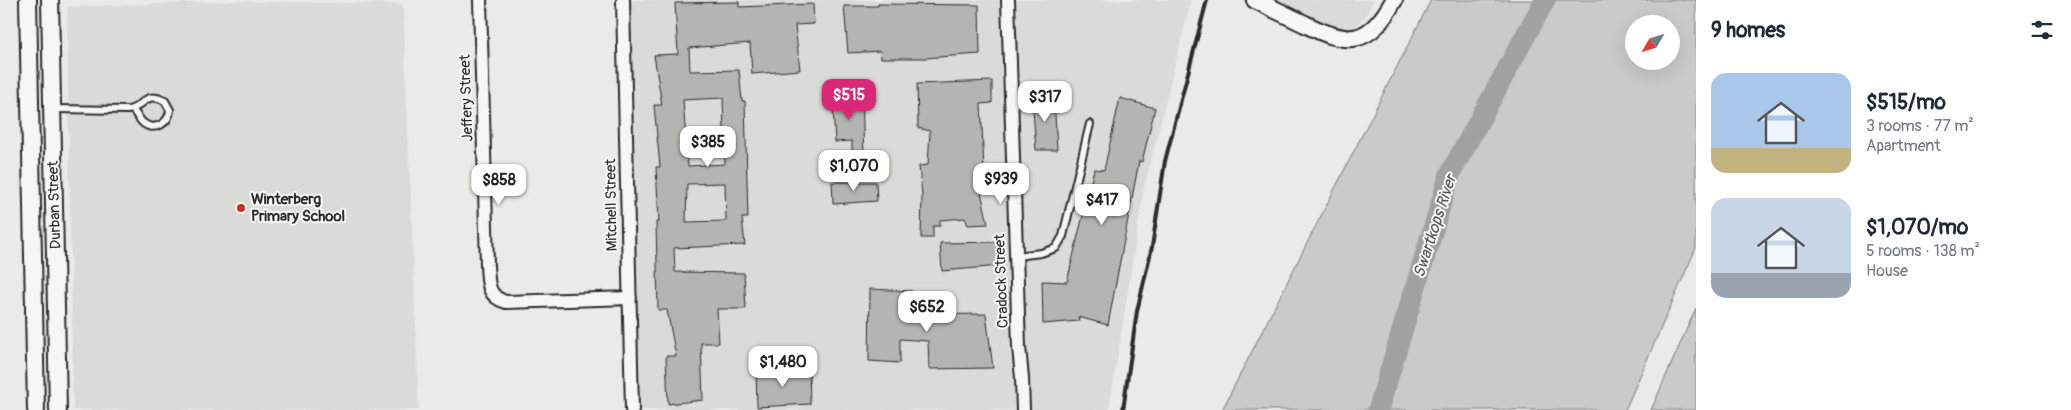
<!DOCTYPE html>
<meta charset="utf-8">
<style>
:root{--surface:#fff;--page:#f2f2f3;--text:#1f2937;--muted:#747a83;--accent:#db2777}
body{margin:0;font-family:Pangolin,sans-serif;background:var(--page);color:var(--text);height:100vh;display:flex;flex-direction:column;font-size:19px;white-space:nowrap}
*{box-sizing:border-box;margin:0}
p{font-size:16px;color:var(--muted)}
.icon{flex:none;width:28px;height:28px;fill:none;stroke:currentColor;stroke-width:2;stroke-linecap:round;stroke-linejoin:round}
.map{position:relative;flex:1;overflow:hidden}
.details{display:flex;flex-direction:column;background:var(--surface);width:375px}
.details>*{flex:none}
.needle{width:32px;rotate:231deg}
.buttons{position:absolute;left:1625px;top:15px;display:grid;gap:10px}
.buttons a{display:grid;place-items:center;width:55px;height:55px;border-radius:50%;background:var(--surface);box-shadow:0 5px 20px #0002;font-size:25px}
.price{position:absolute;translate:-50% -42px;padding:0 11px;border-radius:10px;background:#fff;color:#222;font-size:16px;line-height:32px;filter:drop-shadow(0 1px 2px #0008)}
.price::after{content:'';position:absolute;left:50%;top:30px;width:15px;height:11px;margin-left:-8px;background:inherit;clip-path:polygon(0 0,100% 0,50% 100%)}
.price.selected{background:var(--accent);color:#fff}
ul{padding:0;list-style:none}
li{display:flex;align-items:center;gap:15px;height:125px;padding:0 15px}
li span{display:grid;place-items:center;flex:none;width:140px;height:100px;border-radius:15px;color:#555}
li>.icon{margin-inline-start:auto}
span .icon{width:60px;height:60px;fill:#fffc;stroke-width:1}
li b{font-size:21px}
h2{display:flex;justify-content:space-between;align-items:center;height:60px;padding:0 15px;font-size:21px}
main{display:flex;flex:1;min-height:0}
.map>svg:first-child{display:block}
.built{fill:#dadad6}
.green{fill:#cacac7;stroke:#7a7a79;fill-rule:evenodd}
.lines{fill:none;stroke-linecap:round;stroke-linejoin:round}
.river{stroke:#a1a19e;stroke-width:21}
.building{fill:#b4b4b1;stroke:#2b2b2b;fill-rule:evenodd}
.service-casing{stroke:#2b2b2b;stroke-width:10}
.minor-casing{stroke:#2b2b2b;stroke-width:16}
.tertiary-casing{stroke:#2b2b2b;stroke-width:20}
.service{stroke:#f6f6f2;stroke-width:6}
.minor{stroke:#f6f6f2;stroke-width:12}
.tertiary{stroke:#f6f6f2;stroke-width:16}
.rail{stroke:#2b2b2b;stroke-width:4}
.poi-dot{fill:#c8321e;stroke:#f6f6f2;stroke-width:2}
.labels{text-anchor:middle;stroke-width:4;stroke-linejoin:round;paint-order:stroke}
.street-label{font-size:15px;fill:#2b2b2b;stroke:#f6f6f2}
.poi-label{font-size:15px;font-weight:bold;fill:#2b2b2b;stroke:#f6f6f2;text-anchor:start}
.water-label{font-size:16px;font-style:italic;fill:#545453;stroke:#f6f6f2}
</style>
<main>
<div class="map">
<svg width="1696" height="410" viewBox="0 0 1696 410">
<rect width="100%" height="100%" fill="#eaeae6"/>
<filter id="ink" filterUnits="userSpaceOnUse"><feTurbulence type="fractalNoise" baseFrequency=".02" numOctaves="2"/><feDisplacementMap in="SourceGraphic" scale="10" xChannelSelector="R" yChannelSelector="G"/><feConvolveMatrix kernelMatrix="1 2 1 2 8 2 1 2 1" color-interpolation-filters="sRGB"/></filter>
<g filter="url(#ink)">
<!-- built -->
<path class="built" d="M624 0H1191L1144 188 1109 410H637Z
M1269 0H1374L1366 15 1352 31 1333 28Z
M240 1 403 4 419 410H73L67 7Z"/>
<!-- green -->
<path class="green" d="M1431 0H1696V248L1625 410H1222ZM1634 24H1671V61H1634Z
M1696 308V410H1651Z"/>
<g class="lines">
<!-- river -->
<path class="river" d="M1378 410 1450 174 1545 0"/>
</g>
<!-- building -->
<path class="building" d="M739 2V7L813 4 814 24 795 25 800 70 752 74 750 43 689 48 690 71 739 70 742 101H745L748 218H742L745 245 674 248 675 272 744 273 746 309H717L719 343H701L703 400 668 404 666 356H676L667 310H658L656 222H659L656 167H660L654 105H662L654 55 678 54 675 3ZM723 98 725 164 688 166 683 100ZM725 183 726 221 686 222 687 184Z
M878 4 979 5 980 54 925 58H881L880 51 848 53 844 6H878Z
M992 81V103L981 104 985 192H981L988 224 968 225 965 218 940 220V226H933V238H921L922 195 919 166 928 165 930 131 918 128 917 84Z
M832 93 862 94 864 158H852V141L835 142Z
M1032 97H1054L1057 150H1036Z
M1120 98 1155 108 1142 162 1139 161 1108 325 1078 317 1079 321 1043 324 1042 281 1067 282 1094 169 1104 170Z
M832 182H876L877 201 833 204Z
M998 242 1000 266 942 271 940 243Z
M870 289 912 291 913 315 986 314 993 368 929 369 928 341 900 339V363L869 361Z
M809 369 810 404 757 407 756 371Z"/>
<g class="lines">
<!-- service casing -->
<g class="service-casing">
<path id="service" d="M53 109 128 110C144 108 144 90 165 101L170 110C169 123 155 132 143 123 139 119 136 114 133 110
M1016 256 1041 253 1056 248 1063 236 1090 124"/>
</g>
<!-- minor casing -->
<g class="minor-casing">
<path id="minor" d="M480 0 487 265C488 282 487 297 506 302L630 298
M623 0 632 410
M1008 0 1019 347 1022 378 1023 410"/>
</g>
<!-- tertiary casing -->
<g class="tertiary-casing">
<path id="tertiary" d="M28 0 36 410
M50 0 58 410
M1255 0C1272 8 1288 16 1305 24 1348 46 1369 46 1394 0"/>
</g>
<!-- service -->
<use href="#service" class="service"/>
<!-- minor -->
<use href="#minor" class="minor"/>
<!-- tertiary -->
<use href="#tertiary" class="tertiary"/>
<!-- rail -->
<path class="rail" d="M1123 410 1137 311 1152 247 1165 161 1207 0"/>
</g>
</g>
<!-- markers -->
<circle class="poi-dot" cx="241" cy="208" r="5"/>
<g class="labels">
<!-- street labels -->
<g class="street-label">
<text transform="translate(466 98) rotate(-92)" y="5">Jeffery Street</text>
<text transform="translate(54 205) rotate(-92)" y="5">Durban Street</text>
<text transform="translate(611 205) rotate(-91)" y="5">Mitchell Street</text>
<text transform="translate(1001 281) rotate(-92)" y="5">Cradock Street</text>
</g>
<!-- poi labels -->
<g class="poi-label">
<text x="251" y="204">Winterberg<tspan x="251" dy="17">Primary School</tspan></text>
</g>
<!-- water labels -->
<g class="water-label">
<text transform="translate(1434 226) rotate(-72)" y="6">Swartkops River</text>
</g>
</g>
</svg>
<div class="buttons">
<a><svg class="needle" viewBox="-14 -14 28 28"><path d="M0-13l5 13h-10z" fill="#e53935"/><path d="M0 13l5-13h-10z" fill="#747a83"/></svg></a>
</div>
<b class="price selected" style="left:849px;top:121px">$515</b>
<b class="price" style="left:1045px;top:123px">$317</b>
<b class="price" style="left:708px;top:168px">$385</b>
<b class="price" style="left:854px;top:192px">$1,070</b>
<b class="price" style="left:1001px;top:205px">$939</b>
<b class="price" style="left:499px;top:206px">$858</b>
<b class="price" style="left:1102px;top:226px">$417</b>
<b class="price" style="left:927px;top:333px">$652</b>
<b class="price" style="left:783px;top:388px">$1,480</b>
</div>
<section class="details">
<h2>9 homes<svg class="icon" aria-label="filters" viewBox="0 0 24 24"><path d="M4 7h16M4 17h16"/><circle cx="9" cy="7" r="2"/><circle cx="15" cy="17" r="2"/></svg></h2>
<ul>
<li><span style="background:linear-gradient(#a9c7e8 75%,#c2b280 0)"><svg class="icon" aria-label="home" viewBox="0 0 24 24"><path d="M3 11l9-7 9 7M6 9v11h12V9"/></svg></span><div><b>$515/mo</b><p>3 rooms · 77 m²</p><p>Apartment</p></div></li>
<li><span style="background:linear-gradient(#c9d6e8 75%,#9aa5b1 0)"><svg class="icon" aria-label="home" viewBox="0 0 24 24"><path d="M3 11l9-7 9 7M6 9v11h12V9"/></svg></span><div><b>$1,070/mo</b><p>5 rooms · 138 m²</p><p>House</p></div></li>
</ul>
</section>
</main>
